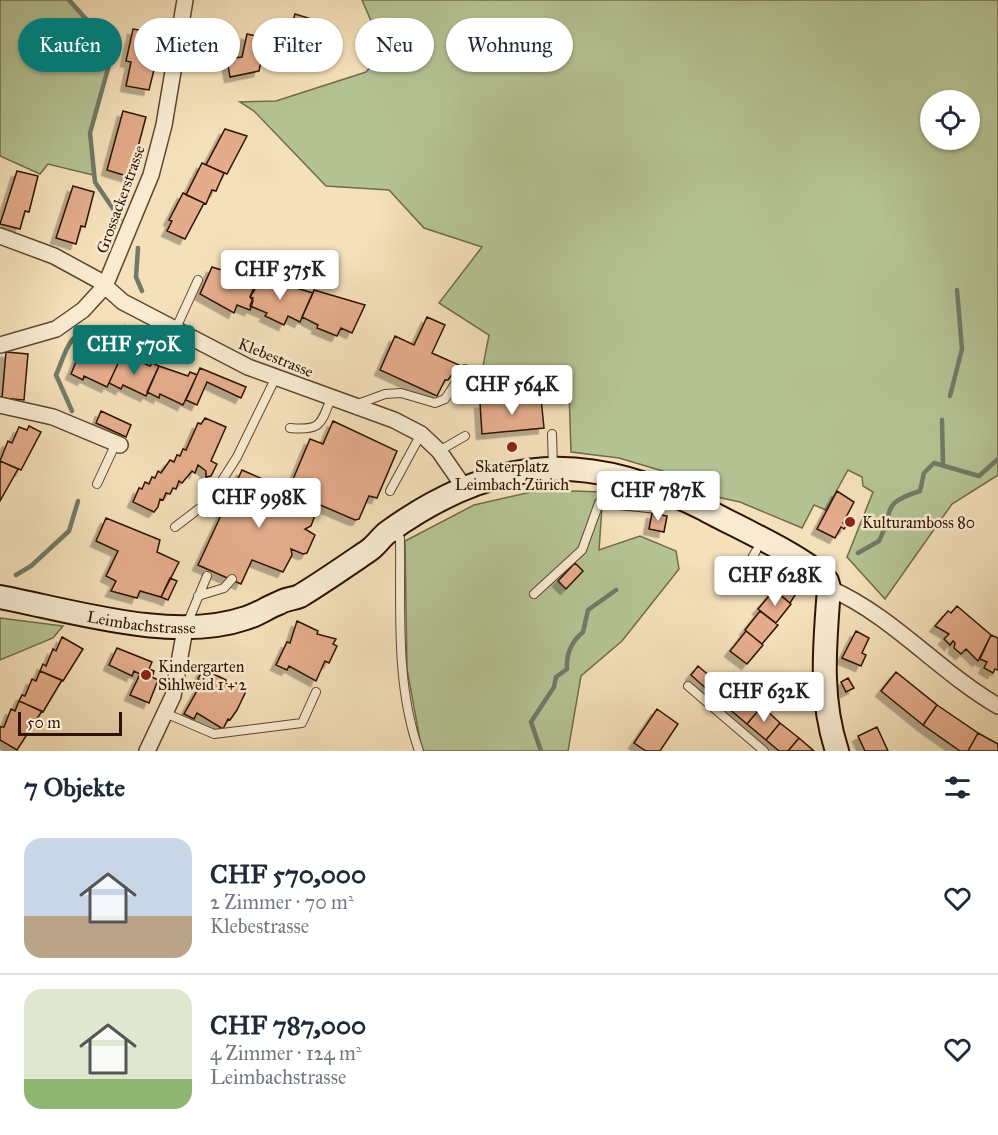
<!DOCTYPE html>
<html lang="de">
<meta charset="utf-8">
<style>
:root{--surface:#fff;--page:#f2f2f3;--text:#1f2937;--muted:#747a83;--line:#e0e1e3;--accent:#0f766e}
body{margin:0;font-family:"IM FELL Great Primer",serif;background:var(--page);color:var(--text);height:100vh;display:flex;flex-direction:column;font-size:22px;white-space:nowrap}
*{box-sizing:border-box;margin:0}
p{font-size:20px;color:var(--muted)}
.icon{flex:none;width:33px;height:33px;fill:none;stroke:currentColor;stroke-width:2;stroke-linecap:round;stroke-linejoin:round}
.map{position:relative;height:751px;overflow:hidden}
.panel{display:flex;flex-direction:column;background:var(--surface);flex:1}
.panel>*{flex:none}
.guide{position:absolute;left:18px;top:18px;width:600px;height:54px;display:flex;gap:12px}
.fabs{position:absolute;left:920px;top:90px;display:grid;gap:12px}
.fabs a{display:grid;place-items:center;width:60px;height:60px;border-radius:50%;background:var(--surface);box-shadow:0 2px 4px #0004;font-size:30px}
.scale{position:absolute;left:18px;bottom:15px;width:104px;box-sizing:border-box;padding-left:6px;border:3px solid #2f1300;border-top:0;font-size:16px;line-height:21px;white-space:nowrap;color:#2f1300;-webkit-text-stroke:4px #f8ebd2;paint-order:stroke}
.price{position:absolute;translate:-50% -51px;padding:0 14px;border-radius:6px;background:#fff;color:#222;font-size:20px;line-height:39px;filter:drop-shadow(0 2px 3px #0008)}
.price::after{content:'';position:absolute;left:50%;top:36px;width:18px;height:14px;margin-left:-9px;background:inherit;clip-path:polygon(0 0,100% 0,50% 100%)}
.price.on{background:var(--accent);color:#fff}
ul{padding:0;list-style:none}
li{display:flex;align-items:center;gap:18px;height:150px;padding:0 24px}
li+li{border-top:2px solid var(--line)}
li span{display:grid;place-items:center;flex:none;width:168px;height:120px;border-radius:18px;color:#555}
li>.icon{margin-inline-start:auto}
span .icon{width:72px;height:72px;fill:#fffc;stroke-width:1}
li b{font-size:26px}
h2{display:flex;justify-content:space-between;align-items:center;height:72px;padding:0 24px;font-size:26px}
.pill{padding:0 21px;border-radius:27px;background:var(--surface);box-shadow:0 2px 4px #0004;font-size:21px;line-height:54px}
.pill.on{background:var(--accent);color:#fff}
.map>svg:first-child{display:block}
.green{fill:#b5c394;stroke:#726b4a;stroke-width:1.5;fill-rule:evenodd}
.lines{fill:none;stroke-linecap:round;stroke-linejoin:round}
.stream{stroke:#717a66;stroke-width:4.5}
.building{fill:#e4ac8c;stroke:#2f1300;stroke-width:1.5;filter:url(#shadow)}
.lane-casing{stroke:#60462e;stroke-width:10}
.street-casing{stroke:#60462e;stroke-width:18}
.secondary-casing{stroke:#2f1300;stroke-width:26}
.lane{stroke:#f8ebd2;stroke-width:8}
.street{stroke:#f8ebd2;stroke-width:15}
.secondary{stroke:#f8ebd2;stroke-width:22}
.poi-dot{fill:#8f2418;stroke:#f8ebd2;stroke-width:2}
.labels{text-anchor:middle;stroke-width:5;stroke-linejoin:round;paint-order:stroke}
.street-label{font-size:16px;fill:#2f1300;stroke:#f8ebd2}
.poi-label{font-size:16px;fill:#2f1300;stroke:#f8ebd2;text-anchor:start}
</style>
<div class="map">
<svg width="998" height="751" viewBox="0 0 998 751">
<defs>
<filter id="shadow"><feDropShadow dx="-5.5" dy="5.5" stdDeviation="0" flood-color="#0004"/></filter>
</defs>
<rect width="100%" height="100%" fill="#f4e0ba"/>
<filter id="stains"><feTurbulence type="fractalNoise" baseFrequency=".00333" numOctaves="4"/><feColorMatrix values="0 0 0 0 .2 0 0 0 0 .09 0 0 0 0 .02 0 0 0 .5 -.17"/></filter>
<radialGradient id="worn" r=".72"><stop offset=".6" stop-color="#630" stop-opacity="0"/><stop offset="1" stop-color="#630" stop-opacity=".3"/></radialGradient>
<!-- green -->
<path class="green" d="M0 0H69L95 29 103 33 111 58 90 133 93 175 48 164 40 174 0 156Z
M362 0H998V475L952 504 885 599 847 557 873 492 863 486 862 477 848 470 826 510 814 505 802 528 740 502 717 497 666 472 619 458 571 452 569 391 478 392 489 335 439 303 482 247 424 228 389 190 326 186 254 111 240 102 276 101 366 72 384 51ZM930 100H969V140H930Z
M540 490 603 492 599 550 640 536 676 551 679 569 622 641 581 676 568 751H422L407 669 405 541 474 505Z
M0 618 63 626 53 638 0 660Z"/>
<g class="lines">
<!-- stream -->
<path class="stream" d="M69 0 95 29 103 33 111 58 90 133 95 182 120 219
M138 248 136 277 142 291
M950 396 962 349 957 290
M72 411 56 375C61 364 65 349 72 340 85 325 111 342 125 327
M942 420 943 465
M858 553 879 541C895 510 879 504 920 491L924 473 934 463 979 476 998 459
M16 575 31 566 69 531 78 501
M541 751 531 722 554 687 556 677 567 669C566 654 571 642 583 632L588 610 616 590"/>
</g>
<!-- building -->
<path class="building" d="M295 14 321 22 314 45 288 37Z
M133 29 156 33 154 58H157L149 90 126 86 131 62 126 61Z
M247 34 266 38 259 71 230 77 227 59 242 57Z
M123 111 146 117 130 177 107 170Z
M225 129 247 136 227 174 206 165Z
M202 163 224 173 216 191 212 190 206 204 186 195Z
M17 171 38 176 29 212 25 211 20 229 0 224Z
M73 186 94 192 85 227 81 226 76 244 56 238Z
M183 193 204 203 185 239 167 231 172 221 169 220Z
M212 267 260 282 258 287 255 285 250 297 253 301 250 310 237 305 234 313 200 294Z
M262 278 313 293 300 322 288 316 284 325 265 316 267 313 250 306 253 298 250 297Z
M314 290 365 305 352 333 341 328 337 336 317 328 318 325 302 317Z
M427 317 445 325 432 353 459 365 448 380H445L437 396 380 370 395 336 414 345Z
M82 348 95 354 97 350 121 357 107 387 84 376 83 380 71 374Z
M6 352 28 354 24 400 2 398Z
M121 357 133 363 134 359 150 366 152 363 159 366 146 396 123 385 121 389 109 383Z
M159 366 188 376 190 372 197 375 183 405 160 394 159 398 147 392Z
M200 368 246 387 241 398 207 382 197 405 186 400Z
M541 398 544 428 482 434 480 403Z
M101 411 131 425 126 437 96 423Z
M205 418 226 427 211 461 217 464 211 476 206 477V471L198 465 195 473 192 471 182 483 179 481 176 489 173 488 170 494 166 493 163 500 160 499 158 507 154 512 133 502 139 488 142 489 145 482 149 484 152 477 155 478 158 471 161 473 170 460 174 462 177 455 180 456 183 449 186 450 198 423 201 424Z
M333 421 397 451 377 498 369 496 359 519 355 520 288 491 310 439 323 444Z
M29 426 41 432 21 470 0 461 8 441 12 443 19 427 27 430Z
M0 461 18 469 0 501Z
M242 470 317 503 318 507 311 526 305 529 315 535 307 553 303 554 291 549 292 555 283 572 252 560 241 584 198 565Z
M837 491 854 502 843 523 847 525 844 529 841 527 835 538 817 529Z
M652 513 667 516 664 532 649 529Z
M106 518 160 540 157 552 179 562 161 597 140 591 137 598 111 591 116 581 106 576 118 551 96 541Z
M757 559 770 567 797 592 790 603 752 571Z
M575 563 583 571 566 589 558 581Z
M170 578 177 581 168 600 161 597Z
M774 590 791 604 776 623 758 609Z
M957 606 991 635 978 661 966 649 961 654 954 648 955 643 953 641 950 645 944 639 949 634 935 626 948 611 951 613Z
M760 611 778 625 762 644 745 630Z
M297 621 318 631 317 634 336 639 333 644 337 646 329 663 325 661 316 681 289 666 287 670 276 665 287 642 290 643Z
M746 631 763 645 747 664 730 651Z
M856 631 869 638 862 653 866 655 861 666 842 658Z
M991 635 998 638V670L995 669 993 673 984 668 987 662 980 659Z
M62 637 83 649 63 681 40 671 43 664 46 666 53 649 56 651Z
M117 648 152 662 149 669 154 671 152 677 158 680 149 703 130 695 140 674 134 671 132 676 109 665Z
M698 666 718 683 710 692 691 675Z
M203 669 226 680 225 683 234 688 236 683 247 689 237 710 230 720 228 719 223 729 197 713 194 719 184 714 202 682 198 679Z
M40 671 62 680 43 712 19 701 22 695 25 696 32 679 36 681Z
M896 672 937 705 923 725 881 691Z
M724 675 743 691 728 708 710 692Z
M848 678 854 688 846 692 841 682Z
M743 691 762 706 747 724 728 708Z
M19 701 42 711 17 750 0 740V727H4L11 709 15 711Z
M937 705 978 733 968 751H960L923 725Z
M762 706 780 723 766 740 747 724Z
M657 709 678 724 660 751H646L634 743Z
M780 723 799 738 788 751H779L766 740Z
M877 727 888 751H865L858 736Z
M978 733 998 744V751H968Z
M799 738 814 751H788Z"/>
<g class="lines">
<!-- lane casing -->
<g class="lane-casing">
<path id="lane" d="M171 339 198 280
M355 405 385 394 401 393 435 403 445 399 465 369
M290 428C321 431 321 424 331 398
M552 434 553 468
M439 451 465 436
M97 484 116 443
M390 491 421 434
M209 501 224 508
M175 527 209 501 237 457 275 379
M390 535 400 538C401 608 395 684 419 751
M734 589 756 551
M534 594 582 550 599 503 658 509 668 495
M198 596 224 588 232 579
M187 624 207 576
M688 686 764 751
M165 713 214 734 302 723 316 692"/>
</g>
<!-- street casing -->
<g class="street-casing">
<path id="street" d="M0 236 54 256 98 280 123 302 248 367 394 420 421 434 439 451 464 487
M0 345 56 329 83 310 105 286 151 175 164 125 185 0
M0 405 53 417 120 445
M829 588C893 616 938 671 998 706
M147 751 173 696 185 629"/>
</g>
<!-- secondary casing -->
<g class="secondary-casing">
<g id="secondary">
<path id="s1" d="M0 597C73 611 174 643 246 618 257 615 268 607 279 603 285 599 293 599 300 596 323 582 346 566 368 551 376 546 381 537 388 532 496 454 589 450 706 510 737 527 805 557 827 581L829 588C825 644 819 696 837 751"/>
</g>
</g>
<!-- lane -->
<use href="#lane" class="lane"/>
<!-- street -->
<use href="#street" class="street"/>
<!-- secondary -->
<use href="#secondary" class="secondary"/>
</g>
<!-- markers -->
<g class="poi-dot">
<circle cx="512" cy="447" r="6"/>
<circle cx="850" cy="522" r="6"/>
<circle cx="146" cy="675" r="6"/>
</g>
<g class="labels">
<!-- street labels -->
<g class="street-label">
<text transform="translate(120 199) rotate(-70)" y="6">Grossackerstrasse</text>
<text transform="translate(276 357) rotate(22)" y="6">Klebestrasse</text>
<text dy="6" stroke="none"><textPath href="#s1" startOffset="144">Leimbachstrasse</textPath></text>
</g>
<!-- poi labels -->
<g class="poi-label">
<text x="512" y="472" text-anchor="middle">Skaterplatz<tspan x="512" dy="18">Leimbach Zürich</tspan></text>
<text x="862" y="528">Kulturamboss 80</text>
<text x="158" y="672">Kindergarten<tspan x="158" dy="18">Sihlweid 1 + 2</tspan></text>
</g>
</g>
<rect width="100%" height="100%" filter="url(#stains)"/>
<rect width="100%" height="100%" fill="url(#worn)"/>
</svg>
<div class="fabs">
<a><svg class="icon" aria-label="locate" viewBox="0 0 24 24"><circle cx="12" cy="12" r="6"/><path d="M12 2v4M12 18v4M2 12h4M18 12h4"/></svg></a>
</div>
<div class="scale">50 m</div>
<b class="price" style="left:280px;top:301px">CHF 375K</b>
<b class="price on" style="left:134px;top:376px">CHF 570K</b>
<b class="price" style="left:512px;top:416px">CHF 564K</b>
<b class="price" style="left:658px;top:522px">CHF 787K</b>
<b class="price" style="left:259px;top:529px">CHF 998K</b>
<b class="price" style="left:775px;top:607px">CHF 628K</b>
<b class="price" style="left:764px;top:723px">CHF 632K</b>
<div class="guide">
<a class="pill on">Kaufen</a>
<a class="pill">Mieten</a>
<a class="pill">Filter</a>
<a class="pill">Neu</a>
<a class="pill">Wohnung</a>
</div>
</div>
<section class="panel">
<h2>7 Objekte<svg class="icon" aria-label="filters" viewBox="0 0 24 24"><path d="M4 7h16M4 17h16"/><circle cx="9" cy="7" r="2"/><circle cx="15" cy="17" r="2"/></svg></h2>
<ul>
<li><span style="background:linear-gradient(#c9d6e8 65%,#b9a48a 0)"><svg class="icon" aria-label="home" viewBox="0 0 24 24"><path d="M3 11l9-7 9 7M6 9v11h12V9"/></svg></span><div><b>CHF 570,000</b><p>2 Zimmer · 70 m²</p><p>Klebestrasse</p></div><svg class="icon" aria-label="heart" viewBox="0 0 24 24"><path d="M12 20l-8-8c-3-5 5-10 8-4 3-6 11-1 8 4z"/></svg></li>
<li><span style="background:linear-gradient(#dfe7d0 75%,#8fb573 0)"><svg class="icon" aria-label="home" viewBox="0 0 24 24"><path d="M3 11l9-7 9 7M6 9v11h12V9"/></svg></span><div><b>CHF 787,000</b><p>4 Zimmer · 124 m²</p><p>Leimbachstrasse</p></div><svg class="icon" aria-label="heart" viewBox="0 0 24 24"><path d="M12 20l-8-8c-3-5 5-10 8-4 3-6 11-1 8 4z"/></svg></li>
</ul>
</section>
